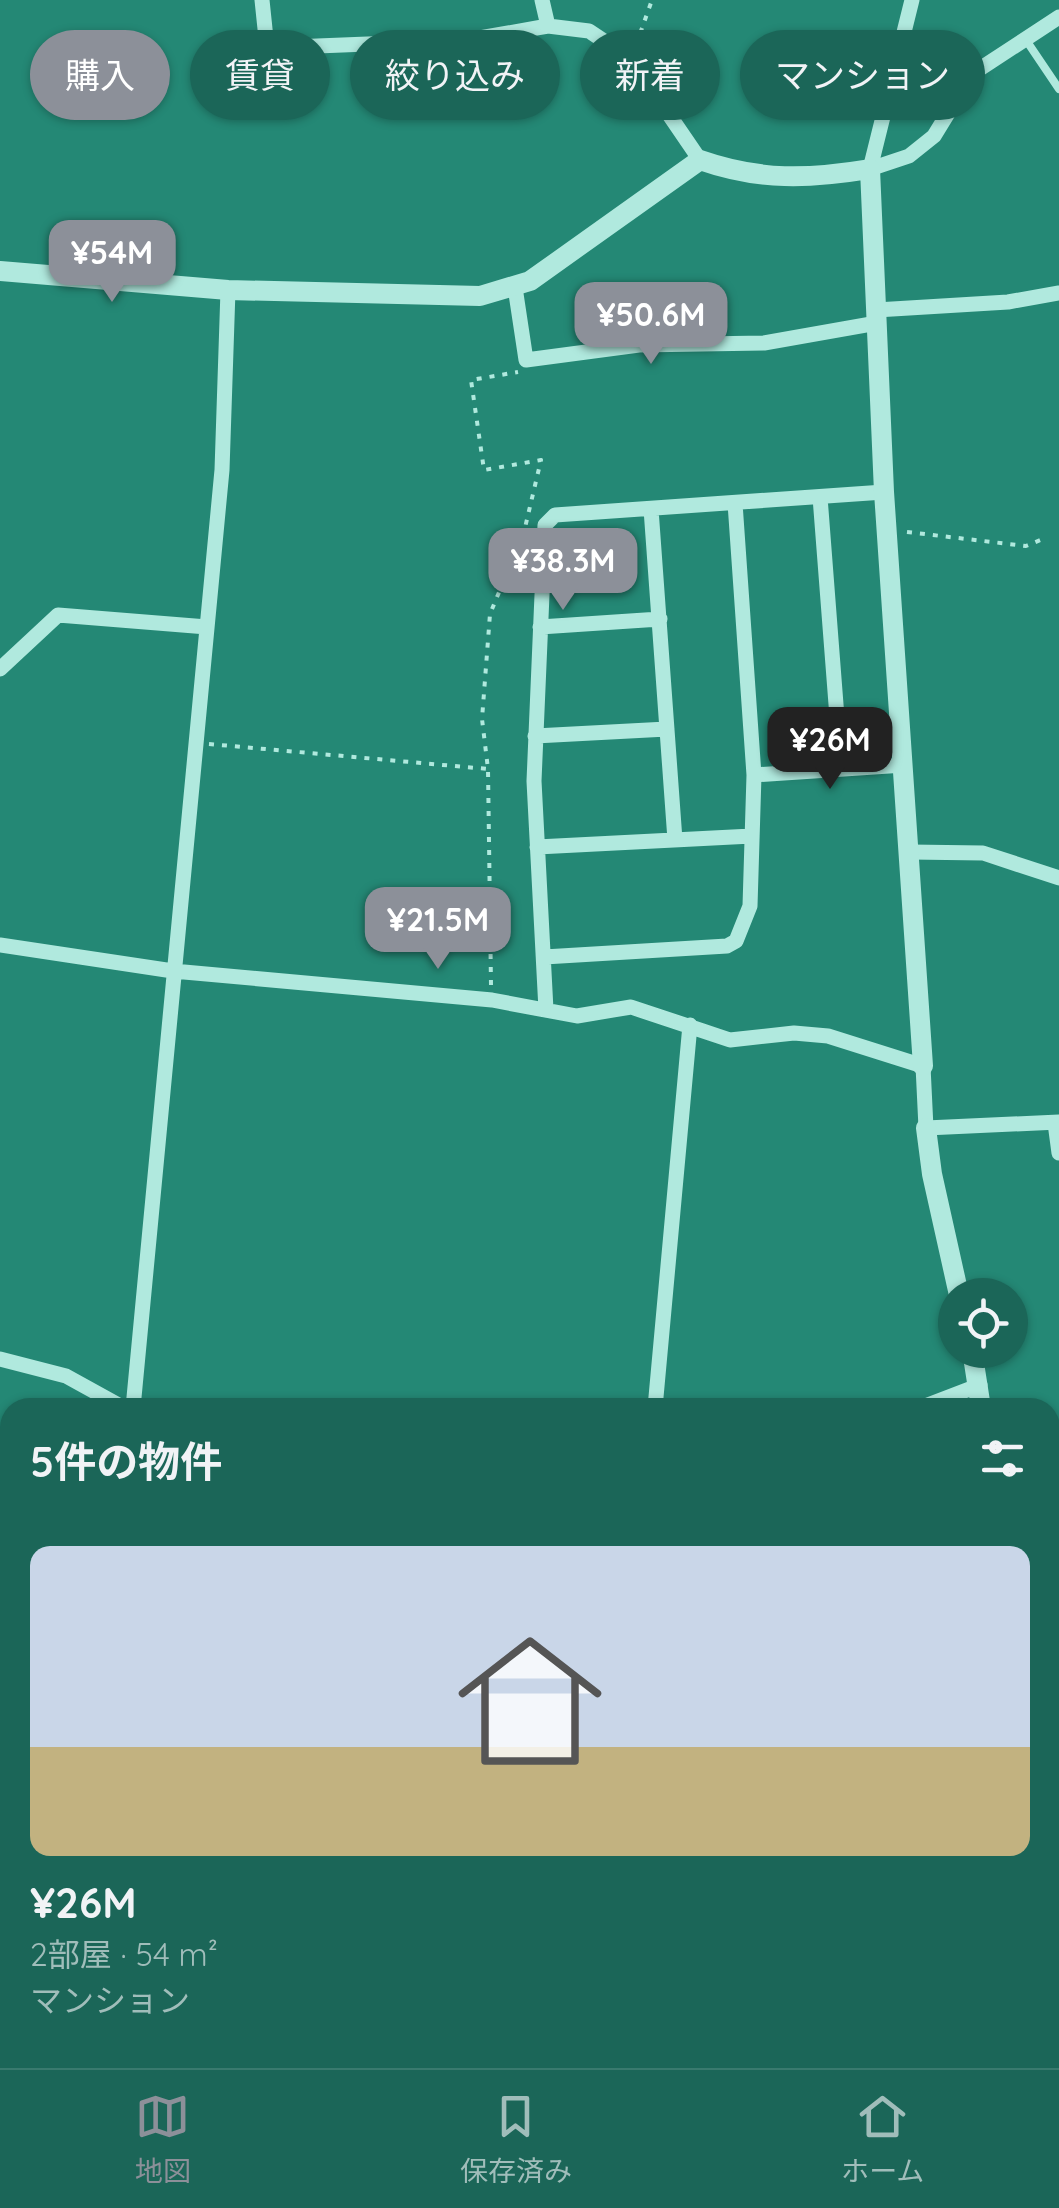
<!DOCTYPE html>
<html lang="ja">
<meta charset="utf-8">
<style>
:root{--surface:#1b6658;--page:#246c5e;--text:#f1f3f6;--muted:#a0bdba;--line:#397a6e;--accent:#8c9099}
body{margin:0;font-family:Quicksand,"Noto Sans JP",sans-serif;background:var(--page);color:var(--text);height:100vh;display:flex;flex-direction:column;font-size:38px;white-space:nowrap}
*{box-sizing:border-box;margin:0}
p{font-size:32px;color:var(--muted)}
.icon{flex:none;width:55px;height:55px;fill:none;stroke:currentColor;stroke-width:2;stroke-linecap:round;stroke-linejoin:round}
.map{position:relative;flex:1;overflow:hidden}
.sheet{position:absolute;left:0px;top:1398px;width:1060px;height:672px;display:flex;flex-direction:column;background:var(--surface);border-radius:30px 30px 0 0;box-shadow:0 2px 8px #0004}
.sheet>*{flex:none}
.hud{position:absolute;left:30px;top:30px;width:1000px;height:90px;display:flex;gap:20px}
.fabs{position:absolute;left:938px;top:1278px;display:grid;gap:20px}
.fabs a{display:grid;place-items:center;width:90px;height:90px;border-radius:50%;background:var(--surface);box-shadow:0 2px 8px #0004;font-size:50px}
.price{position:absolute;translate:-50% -85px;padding:0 22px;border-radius:20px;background:var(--accent);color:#fff;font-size:32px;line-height:65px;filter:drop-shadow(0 2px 5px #0008)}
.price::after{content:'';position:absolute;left:50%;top:60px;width:30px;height:22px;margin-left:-15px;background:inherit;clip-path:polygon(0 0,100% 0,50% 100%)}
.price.active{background:#222;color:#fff}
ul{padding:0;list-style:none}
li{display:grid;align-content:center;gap:20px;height:530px;padding:0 30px}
li span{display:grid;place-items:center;height:310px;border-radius:20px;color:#555}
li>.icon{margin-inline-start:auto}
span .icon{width:180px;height:180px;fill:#fffc;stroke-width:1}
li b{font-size:42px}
h2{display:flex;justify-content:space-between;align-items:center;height:120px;padding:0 30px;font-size:42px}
.chip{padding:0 35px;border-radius:45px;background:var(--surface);box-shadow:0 2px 8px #0004;font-size:35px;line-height:90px}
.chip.active{background:var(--accent);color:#fff}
.tabs{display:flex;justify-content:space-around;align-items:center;height:140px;border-top:2px solid var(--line);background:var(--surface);font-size:28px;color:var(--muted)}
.tabs a{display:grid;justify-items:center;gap:5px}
.tabs .active{color:var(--accent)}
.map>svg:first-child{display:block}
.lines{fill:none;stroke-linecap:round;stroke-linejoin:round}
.path{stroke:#b0e9de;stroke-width:4;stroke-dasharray:5 8;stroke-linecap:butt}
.service{stroke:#b0e9de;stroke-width:8}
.minor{stroke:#b0e9de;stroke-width:15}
.tertiary{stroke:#b0e9de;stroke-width:20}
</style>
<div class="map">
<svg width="1059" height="2068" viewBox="0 0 1059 2068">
<rect width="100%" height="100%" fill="#248875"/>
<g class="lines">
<!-- path -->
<path class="path" d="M636 45 652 0
M907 532 1026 546 1043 539
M209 744 488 769
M491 985 488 769 482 719 490 614 524 532 541 460 484 470 471 380 518 372"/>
<!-- service -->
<path class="service" d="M1026 40 1059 89
M1050 1921H1058L1059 1915"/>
<!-- minor -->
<path class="minor" d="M262 0 267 48 468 40 548 26 589 31 631 59 700 160
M542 0 548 26
M870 169 909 156 934 136 972 74 1059 17
M870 169 912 0
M515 287 526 360 639 345 764 343 877 323
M876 310 1008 302 1059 293
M820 497 841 769
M651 509 675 840
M540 627 660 619
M0 669 58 615 207 627
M535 736 667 729
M754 775 904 765
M537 847 752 836
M910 852 983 853 1059 878
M0 945 173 971 492 1000 577 1016 631 1007 730 1040 794 1033 828 1036 923 1066 926 1128 1059 1122
M544 957 727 946 736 941 750 906 754 775 735 503
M546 1010 534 781 545 525 555 515 884 492
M1055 1123 1059 1153
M0 1359 66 1376 124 1408
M133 1408 222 470 228 290
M655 1408 690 1025
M920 1408 980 1385
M1050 1570 1059 1569
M0 1666 10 1667
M1050 1735 1059 1734
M483 2068 486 2060
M664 2068V2060"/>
<!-- tertiary -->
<path class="tertiary" d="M0 271 228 290 480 296 530 281 700 160C760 181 809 179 870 169L884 492 923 1066
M926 1128 932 1174 959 1295
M972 1350 981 1408
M0 2050 10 2051
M114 2060 213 2068
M954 2068 955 2060"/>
</g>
</svg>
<div class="fabs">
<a><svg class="icon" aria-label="locate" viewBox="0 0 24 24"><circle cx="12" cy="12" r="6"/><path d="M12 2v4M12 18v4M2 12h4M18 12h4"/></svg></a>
</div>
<b class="price" style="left:112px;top:305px">¥54M</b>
<b class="price" style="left:651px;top:367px">¥50.6M</b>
<b class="price" style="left:563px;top:613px">¥38.3M</b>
<b class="price active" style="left:830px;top:792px">¥26M</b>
<b class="price" style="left:438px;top:972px">¥21.5M</b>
<div class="hud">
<a class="chip active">購入</a>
<a class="chip">賃貸</a>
<a class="chip">絞り込み</a>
<a class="chip">新着</a>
<a class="chip">マンション</a>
</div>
<section class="sheet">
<h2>5件の物件<svg class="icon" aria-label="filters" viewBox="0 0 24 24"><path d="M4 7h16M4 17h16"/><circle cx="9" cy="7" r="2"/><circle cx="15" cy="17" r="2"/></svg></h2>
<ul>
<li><span style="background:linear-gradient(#c9d6e8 65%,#c2b280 0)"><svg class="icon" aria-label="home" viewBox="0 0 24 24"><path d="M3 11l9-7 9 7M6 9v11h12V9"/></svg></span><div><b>¥26M</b><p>2部屋 · 54 m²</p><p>マンション</p></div></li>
</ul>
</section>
</div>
<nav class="tabs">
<a class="active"><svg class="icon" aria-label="map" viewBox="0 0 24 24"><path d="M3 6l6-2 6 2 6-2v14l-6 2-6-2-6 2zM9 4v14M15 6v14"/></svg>地図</a>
<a><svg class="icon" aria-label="saved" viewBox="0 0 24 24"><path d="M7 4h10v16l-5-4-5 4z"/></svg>保存済み</a>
<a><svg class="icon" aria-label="home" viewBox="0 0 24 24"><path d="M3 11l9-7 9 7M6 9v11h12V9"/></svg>ホーム</a>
</nav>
